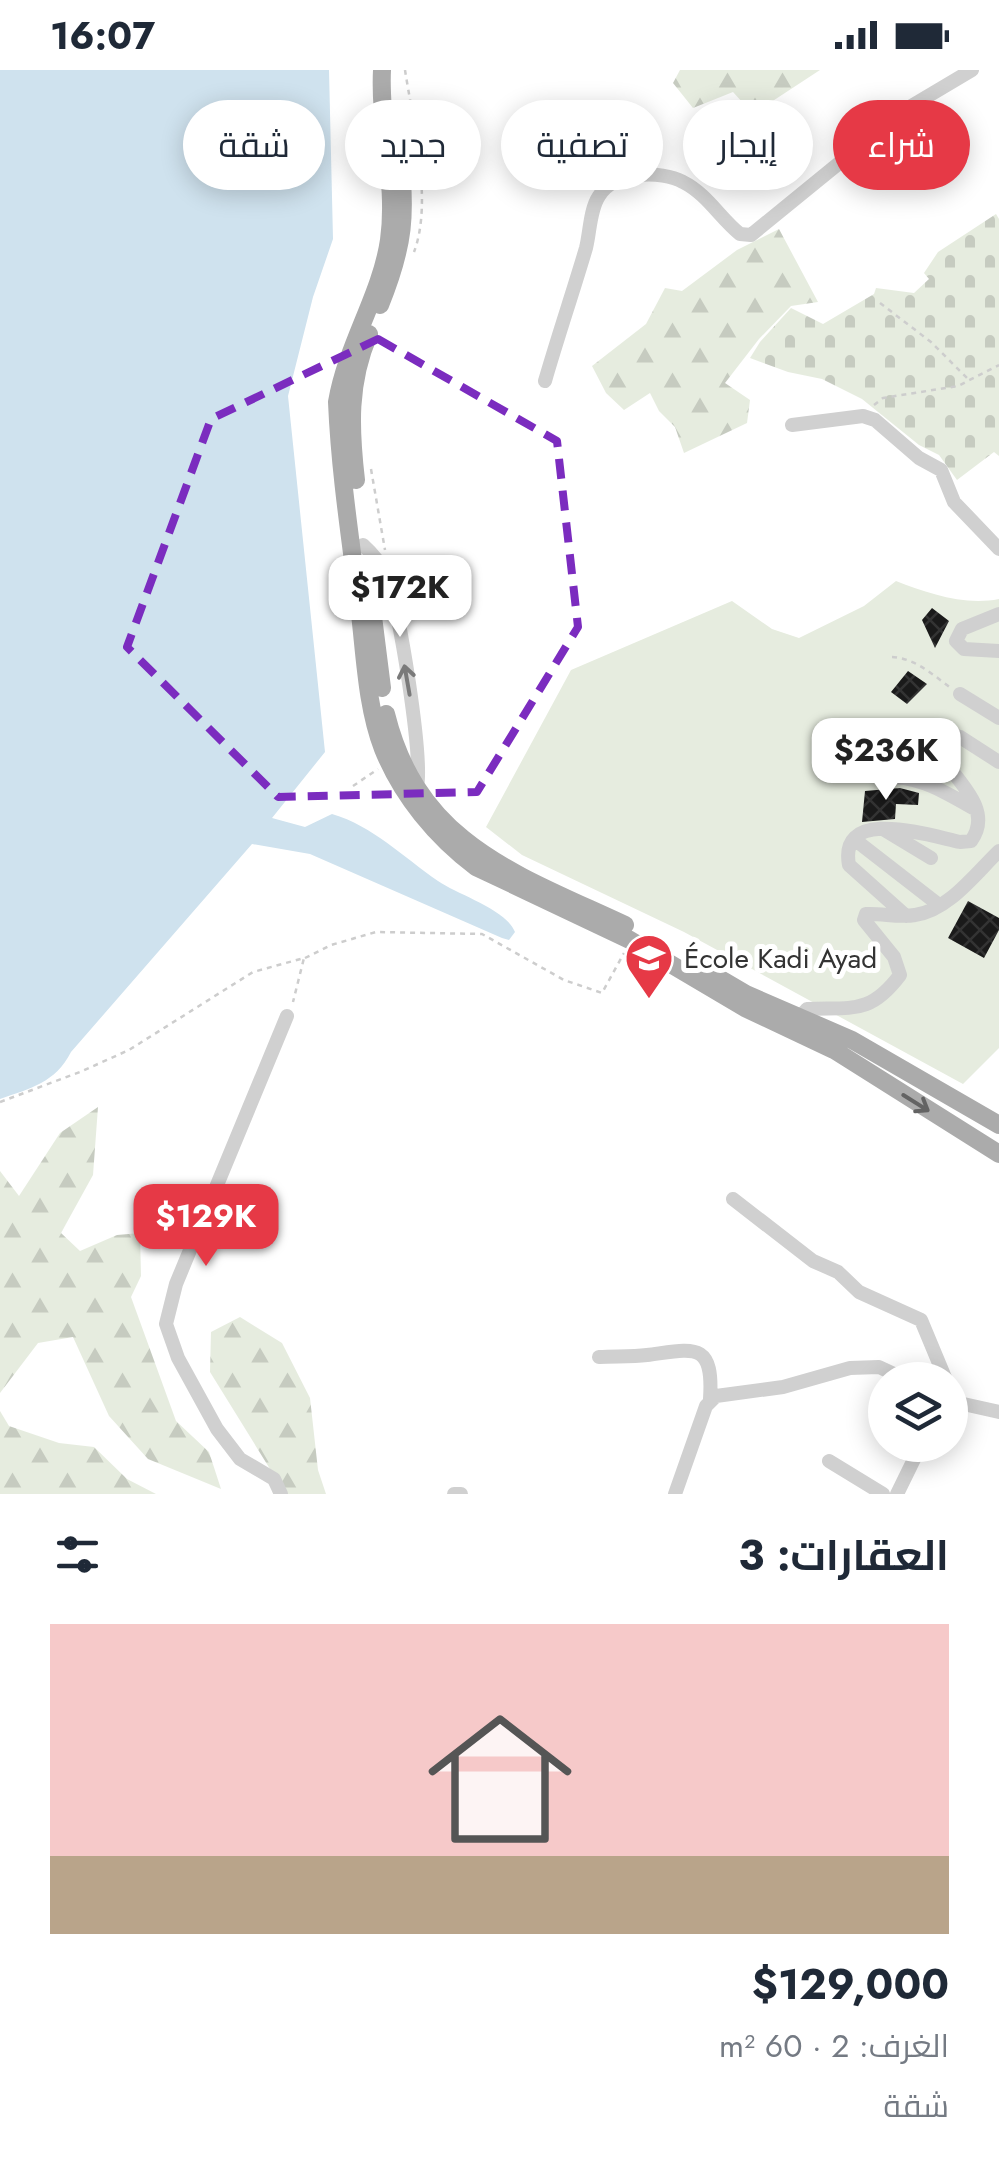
<!DOCTYPE html>
<html lang="ar">
<meta charset="utf-8">
<style>
:root{--surface:#fff;--page:#f2f2f3;--text:#1f2937;--muted:#747a83;--accent:#e63946}
body{margin:0;font-family:Jost,Cairo,sans-serif;background:var(--page);color:var(--text);direction:rtl;height:100vh;display:flex;flex-direction:column;font-size:38px;white-space:nowrap}
*{box-sizing:border-box;margin:0}
p{font-size:32px;color:var(--muted)}
.icon{flex:none;width:55px;height:55px;fill:none;stroke:currentColor;stroke-width:2;stroke-linecap:round;stroke-linejoin:round}
.map{position:relative;height:1424px;overflow:hidden;direction:ltr}
.panel{display:flex;flex-direction:column;background:var(--surface);flex:1}
.panel>*{flex:none}
.guide{position:absolute;left:30px;top:30px;width:940px;height:90px;direction:rtl;display:flex;gap:20px}
.controls{position:absolute;left:868px;top:1292px;display:grid;gap:20px}
.controls a{display:grid;place-items:center;width:100px;height:100px;border-radius:50%;background:var(--surface);box-shadow:0 5px 25px #0003;font-size:50px}
.price{position:absolute;translate:-50% -85px;padding:0 22px;border-radius:20px;background:#fff;color:#222;font-size:32px;line-height:65px;filter:drop-shadow(0 2px 5px #0008)}
.price::after{content:'';position:absolute;left:50%;top:60px;width:30px;height:22px;margin-left:-15px;background:inherit;clip-path:polygon(0 0,100% 0,50% 100%)}
.price.on{background:var(--accent);color:#fff}
ul{padding:0;list-style:none}
li{display:grid;align-content:center;gap:20px;height:530px;padding:0 50px}
li span{display:grid;place-items:center;height:310px;border-radius:0px;color:#555}
li>.icon{margin-inline-start:auto}
span .icon{width:180px;height:180px;fill:#fffc;stroke-width:1}
li b{font-size:42px}
h2{display:flex;justify-content:space-between;align-items:center;height:120px;padding:0 50px;font-size:42px}
.chip{padding:0 35px;border-radius:45px;background:var(--surface);box-shadow:0 5px 25px #0003;font-size:35px;line-height:90px}
.chip.on{background:var(--accent);color:#fff}
.status{display:flex;justify-content:space-between;align-items:center;height:70px;padding:0 50px;background:var(--surface);direction:ltr}
.status svg{height:28px;fill:currentColor}
.map>svg:first-child{display:block}
.green{fill:#e6ecdf}
.forest{fill:url(#forest-firs)}
.cemetery{fill:url(#cemetery-stones)}
.water{fill:#cfe2ee}
.building{fill:url(#building-cross-hatch)}
.lines{fill:none;stroke-linecap:round;stroke-linejoin:round}
.path{stroke:#cdcdcd;stroke-width:2.5;stroke-dasharray:5 5;stroke-linecap:butt}
.minor{stroke:#d0d0d0;stroke-width:14}
.major{stroke:#ababab;stroke-width:18}
.oneway{stroke:#7a7a7a}
.oneway2{stroke:#636363}
.marked{fill:none;stroke:#7b2cbf;stroke-width:8;stroke-dasharray:20 12;stroke-linejoin:round}
.labels{text-anchor:middle;stroke-width:10;stroke-linejoin:round;paint-order:stroke}
.poi-label{font-size:28px;fill:#333;stroke:#fff;text-anchor:start}
</style>
<div class="status"><b>16:07</b><svg viewBox="0 0 49 12"><path d="M0 12V9h3v3zM5 12V6h3v6zM10 12V3h3v9zM15 12V0h3v12zM26 1h20v11H26zM47 4h2v5h-2z"/></svg></div>
<div class="map">
<svg width="999" height="1424" viewBox="0 0 999 1424">
<defs>
<pattern id="forest-firs" width="22" height="20" patternUnits="userSpaceOnUse" patternTransform="scale(2.5)"><rect width="22" height="20" fill="#e6ecdf"/><path d="M5 1l3.5 6h-7zM16 11l3.5 6h-7z" fill="#c6cbc0"/></pattern>
<pattern id="cemetery-stones" width="16" height="16" patternUnits="userSpaceOnUse" patternTransform="scale(2.5)"><rect width="16" height="16" fill="#e6ecdf"/><path d="M2 7V4a2 2 0 0 1 4 0v3zM10 15v-3a2 2 0 0 1 4 0v3z" fill="#c6cbc0"/></pattern>
<pattern id="building-cross-hatch" width="8" height="8" patternUnits="userSpaceOnUse" patternTransform="scale(2.5)"><rect width="8" height="8" fill="#1a1a1a"/><path d="M0 0l8 8M0 8l8-8" fill="none" stroke="#333"/></pattern>
</defs>
<rect width="100%" height="100%" fill="#fff"/>
<!-- green -->
<path class="green" d="M896 511C927 523 964 536 999 529V978L963 1014 684 862 522 785 486 757 571 600 732 531 772 559 799 568 864 536Z"/>
<!-- forest -->
<path class="forest" d="M680 0H820L753 44 733 22 693 38 673 13Z
M779 159 818 232 791 236 759 269 725 313 750 330 747 353 684 383 675 357 659 341 650 323 624 340 606 323 592 296 646 254 665 218 682 221 737 180Z
M98 1037 93 1105 61 1163 80 1181 117 1165 140 1163 141 1206 131 1227 176 1351 209 1382 221 1419 148 1389 109 1346 73 1267 38 1273 0 1323V1101L19 1126 60 1063Z
M240 1247 282 1273 310 1328 318 1400 326 1424H273L270 1399 210 1302 211 1262Z
M0 1341 9 1356 59 1373 94 1377 127 1409 156 1424H0Z"/>
<!-- cemetery -->
<path class="cemetery" d="M996 144 999 149V386L994 382 957 410 939 385 919 375 862 329 822 309 788 302 750 288 760 272 791 238 823 254 874 224 876 218 914 223 929 209 924 203 938 182Z"/>
<!-- water -->
<path class="water" d="M0 0H329L333 169 313 227 288 326 325 682 272 748 305 757 332 744C373 756 403 787 438 811 458 825 506 839 515 862L509 870 502 868 310 784 252 774 71 982C55 1013 31 1018 0 1029Z"/>
<!-- building -->
<path class="building" d="M932 538 949 551 935 578 922 550Z
M908 601 927 614 907 634 891 622Z
M900 718 919 723 918 735 896 734 895 749 862 752 865 721Z
M968 831 999 848V860L984 888 948 868Z"/>
<g class="lines">
<!-- path -->
<path class="path" d="M405 0C413 52 433 132 414 182
M880 233 931 272 968 309
M874 335 883 328 958 316 999 295
M371 399 385 480
M892 587C915 588 933 605 951 618
M353 716 378 699
M305 888 331 875 376 862 482 864 564 910 602 923 624 883
M0 1032 80 1002 129 980 253 902 304 888 293 932"/>
<!-- minor -->
<path class="minor" d="M545 311C558 266 573 222 586 178 590 162 590 139 599 126 614 101 661 100 683 112 707 124 720 148 740 164L751 165 903 41 972 0
M792 355 863 346 875 350 919 388 941 400 954 432 999 479
M363 475C373 484 381 494 387 506 399 536 423 687 417 717
M999 544 962 559 956 571 964 579 999 581
M960 624 999 648
M880 706C923 707 939 719 975 739
M883 759 931 788
M854 769 939 835
M906 846 849 795C838 735 931 766 960 772L971 771C998 734 942 701 932 670L942 662 960 667 999 692
M795 953 807 939C852 937 870 945 900 905L894 887 864 850 866 844C882 843 899 848 915 845 948 841 976 803 999 781
M733 1129 813 1191 838 1202 859 1222 921 1250 946 1310
M599 1287C615 1286 631 1287 647 1285 693 1279 714 1270 710 1329
M950 1331 999 1342
M829 1391 883 1424
M281 1424 274 1409 240 1389 217 1359 178 1288 166 1254 176 1214 287 946
M454 1424H461
M675 1424 706 1336 716 1326 783 1317 850 1298 879 1297 907 1310
M897 1424 921 1375"/>
<!-- major -->
<path class="major" d="M382 0C379 57 397 113 389 170 381 225 347 274 337 332 340 403 351 473 360 544 365 587 367 638 383 679 402 726 436 767 476 797L630 870 745 938 834 980 999 1084
M380 235C404 176 407 144 399 80
M356 410C350 358 348 313 369 264
M369 515 382 618
M386 644C418 774 516 804 625 855
M700 897 746 924 852 970 999 1055"/>
</g>
<!-- one-way arrows -->
<defs><path id="oneway-shaft" d="M-6 0H5M1.5-3L5.5 0L1.5 3" fill="none" stroke-width="1.6" stroke-linecap="round" stroke-linejoin="round" transform="scale(2.5)"/></defs>
<use class="oneway" href="#oneway-shaft" transform="translate(407 610) rotate(-100)"/>
<use class="oneway2" href="#oneway-shaft" transform="translate(916 1033) rotate(32)"/>
<!-- marked area -->
<path class="marked" d="M378 269 557 371 578 557 477 722 278 727 127 577 211 349Z"/>
<!-- icons -->
<defs>
<g id="school-pin" transform="scale(2.5)"><path d="M0 17L-7.5 6A9.5 9.5 0 1 1 7.5 6Z" fill="#e63946" stroke="#fff"/><path d="M0-5L7-2L0 1L-7-2ZM-4 1L0 2.5L4 1V4Q0 6-4 4Z" fill="#fff"/></g>
</defs>
<g fill-rule="evenodd">
<use href="#school-pin" x="649" y="888"/>
</g>
<g class="labels">
<!-- poi labels -->
<g class="poi-label">
<text x="684" y="898">École Kadi Ayad</text>
</g>
</g>
</svg>
<div class="controls">
<a><svg class="icon" aria-label="layers" viewBox="0 0 24 24"><path d="M12 4l9 5-9 5-9-5zM3 14l9 5 9-5"/></svg></a>
</div>
<b class="price" style="left:400px;top:570px">$172K</b>
<b class="price" style="left:886px;top:733px">$236K</b>
<b class="price on" style="left:206px;top:1199px">$129K</b>
<div class="guide">
<a class="chip on">شراء</a>
<a class="chip">إيجار</a>
<a class="chip">تصفية</a>
<a class="chip">جديد</a>
<a class="chip">شقة</a>
</div>
</div>
<section class="panel">
<h2>العقارات: 3<svg class="icon" aria-label="filters" viewBox="0 0 24 24"><path d="M4 7h16M4 17h16"/><circle cx="9" cy="7" r="2"/><circle cx="15" cy="17" r="2"/></svg></h2>
<ul>
<li><span style="background:linear-gradient(#f6c9c9 75%,#b9a48a 0)"><svg class="icon" aria-label="home" viewBox="0 0 24 24"><path d="M3 11l9-7 9 7M6 9v11h12V9"/></svg></span><div><b>$129,000</b><p>الغرف: 2 · 60 m²</p><p>شقة</p></div></li>
</ul>
</section>
